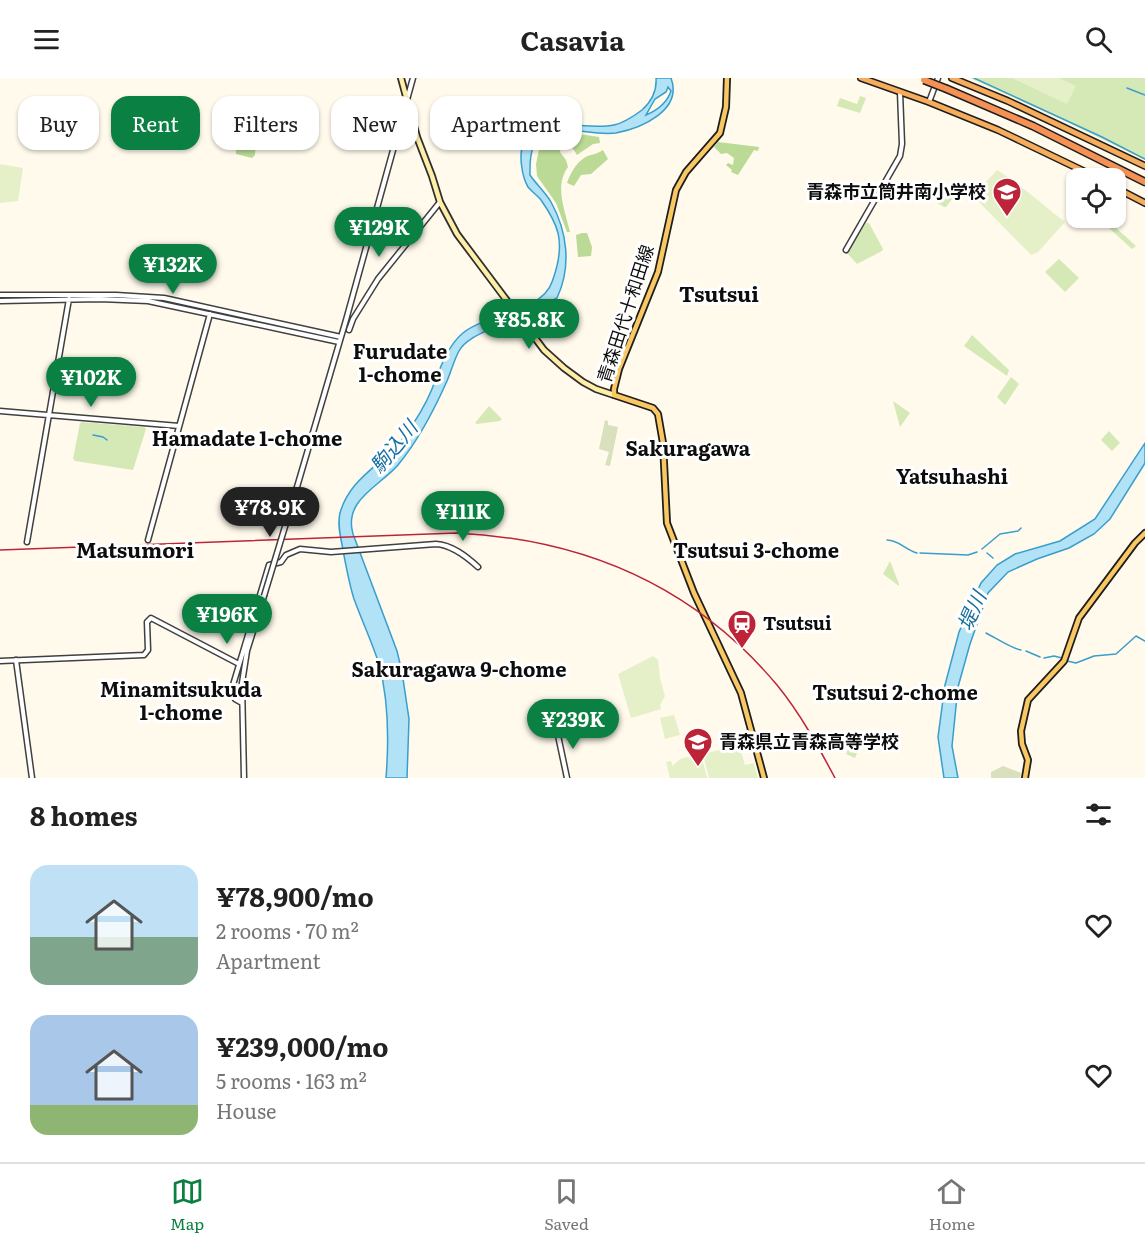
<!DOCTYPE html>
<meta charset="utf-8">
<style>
:root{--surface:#fff;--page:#f2f2f2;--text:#222;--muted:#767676;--line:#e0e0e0;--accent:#0b8043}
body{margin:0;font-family:Literata,"Noto Sans JP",serif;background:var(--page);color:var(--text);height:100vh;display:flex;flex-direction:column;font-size:22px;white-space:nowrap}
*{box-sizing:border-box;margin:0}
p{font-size:20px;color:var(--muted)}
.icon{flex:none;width:33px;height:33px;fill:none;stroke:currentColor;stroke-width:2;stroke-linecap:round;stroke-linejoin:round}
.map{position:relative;height:700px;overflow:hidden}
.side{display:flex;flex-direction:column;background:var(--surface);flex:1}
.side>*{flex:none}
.guide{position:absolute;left:18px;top:18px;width:600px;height:54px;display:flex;gap:12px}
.buttons{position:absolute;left:1066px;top:90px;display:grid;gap:12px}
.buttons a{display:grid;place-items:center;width:60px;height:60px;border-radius:12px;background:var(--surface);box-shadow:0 2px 4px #0004;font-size:30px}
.price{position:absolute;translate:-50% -51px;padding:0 14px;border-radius:21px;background:var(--accent);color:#fff;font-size:20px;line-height:39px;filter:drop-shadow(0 2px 3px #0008)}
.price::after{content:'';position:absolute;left:50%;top:36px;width:18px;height:14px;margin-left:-9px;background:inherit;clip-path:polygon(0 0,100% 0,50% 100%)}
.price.on{background:#222;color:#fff}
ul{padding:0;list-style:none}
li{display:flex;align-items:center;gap:18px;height:150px;padding:0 30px}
li span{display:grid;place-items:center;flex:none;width:168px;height:120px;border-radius:18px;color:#555}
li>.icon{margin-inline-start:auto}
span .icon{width:72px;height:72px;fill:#fffc;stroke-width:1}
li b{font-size:26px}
h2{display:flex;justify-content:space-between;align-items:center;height:72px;padding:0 30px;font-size:26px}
.tag{padding:0 21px;border-radius:18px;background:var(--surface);box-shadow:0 2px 4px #0004;font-size:21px;line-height:54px}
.tag.on{background:var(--accent);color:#fff}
header{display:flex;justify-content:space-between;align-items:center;height:78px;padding:0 30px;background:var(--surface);font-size:27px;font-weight:700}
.menu{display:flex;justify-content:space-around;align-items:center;height:84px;border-top:2px solid var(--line);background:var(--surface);font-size:16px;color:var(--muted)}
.menu a{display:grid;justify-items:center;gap:3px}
.menu .on{color:var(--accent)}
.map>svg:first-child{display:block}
.green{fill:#d5e9b6}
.forest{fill:#bada95}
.cemetery{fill:#d8e0be}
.pitch{fill:#e6f0c8}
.water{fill:#b1e2f6;stroke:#389ecd;stroke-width:1.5;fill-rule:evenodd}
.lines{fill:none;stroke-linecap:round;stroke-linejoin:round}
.stream{stroke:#389ecd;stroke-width:1.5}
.tertiary-casing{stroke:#404040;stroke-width:7}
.secondary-casing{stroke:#2f2f2f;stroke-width:8}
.primary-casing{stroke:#1e1e1e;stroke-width:8}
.trunk-casing{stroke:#1e1e1e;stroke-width:8}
.motorway-casing{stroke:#1e1e1e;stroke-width:9}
.tertiary{stroke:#fff;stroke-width:4}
.secondary{stroke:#ffeea7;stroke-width:4.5}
.primary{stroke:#f9c862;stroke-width:4.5}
.trunk{stroke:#f7ac5c;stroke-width:5}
.motorway{stroke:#f59155;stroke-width:6}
.rail{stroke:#bd2438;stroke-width:1.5}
.tertiary-bridge-casing{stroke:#404040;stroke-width:7;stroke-linecap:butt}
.motorway-bridge-casing{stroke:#1e1e1e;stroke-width:9;stroke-linecap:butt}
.tertiary-bridge{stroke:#fff;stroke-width:4}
.motorway-bridge{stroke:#f59155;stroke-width:6}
.labels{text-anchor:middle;stroke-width:6;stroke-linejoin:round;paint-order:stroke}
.poi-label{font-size:18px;font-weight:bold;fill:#0d0d0d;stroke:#fff;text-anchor:start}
.street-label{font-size:18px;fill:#0d0d0d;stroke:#fff}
.neighbourhood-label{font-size:20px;font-weight:bold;fill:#0d0d0d;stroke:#fff}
.water-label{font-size:20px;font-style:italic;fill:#166e9e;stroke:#fff}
.quarter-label{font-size:21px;font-weight:bold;fill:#0d0d0d;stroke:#fff}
</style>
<header><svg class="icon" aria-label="menu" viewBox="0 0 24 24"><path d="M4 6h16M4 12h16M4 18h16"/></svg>Casavia<svg class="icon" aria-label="search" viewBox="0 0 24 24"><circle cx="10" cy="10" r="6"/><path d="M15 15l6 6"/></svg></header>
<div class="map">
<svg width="1145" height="700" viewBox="0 0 1145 700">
<rect width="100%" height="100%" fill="#fffaec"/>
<!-- green -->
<path class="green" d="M970 0H1145V82L1065 43Z
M860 18 866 20 860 35 837 28 840 20 857 26Z
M946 110 955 117 946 129H944L936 124Z
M1098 140H1105L1136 168 1132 171Z
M866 145H869L883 171 882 173 857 186 847 175Z
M1059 181 1079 200 1065 214 1045 194Z
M972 257 1009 292 1007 298 964 268Z
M1011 299 1019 306 1005 327 997 319Z
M893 323 910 335 900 349Z
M489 328 502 341 500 343 477 346 475 345Z
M82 344 144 349 146 351 133 392 75 383 73 381 80 345Z
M1109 353 1120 365 1112 373 1101 362Z
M890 483 899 506V508L883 496Z
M855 659 862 662 855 680 846 676 853 660Z"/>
<!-- forest -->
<path class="forest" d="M233 18 249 20 256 57 255 77 252 80 236 76V47L229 24Z
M573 55 599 59 600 65 593 66 577 77 570 66H562L560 74 566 82 568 89C554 108 565 132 570 154H567L556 125 537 98 536 86 541 62 550 57Z
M718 64 759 69 758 73 754 72 738 97 731 94 732 92 726 87 728 85 733 87 734 80 727 75 721 76 714 69Z
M603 72 608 81 591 96 581 97 574 108 567 105C570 96 576 85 584 80 590 76 596 77 603 72Z
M582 155H587L592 169 591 178 578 179 576 157Z"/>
<!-- cemetery -->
<path class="cemetery" d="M605 342 608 343V347L618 349 610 388 605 387 609 374 599 371Z
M1003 688 1021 695 1020 700H991V694Z"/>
<!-- pitch -->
<path class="pitch" d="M1012 0H1059L1076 8 1067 26Z
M0 86 23 90 18 123 0 125Z
M997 92C1022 107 1042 127 1065 144L1038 174 1031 177 973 118Z
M653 578 658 582 660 600 665 618 660 627 661 631 631 640 618 596Z
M674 637 680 657 665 661 660 640Z
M739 667 745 687 754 685 758 700H709L703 676Z
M701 676 707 700H670L666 684 671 683 673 688C680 679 687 677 698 682L697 678Z"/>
<!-- water -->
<path class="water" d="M656 0H671C683 32 642 50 616 55 601 57 584 53 570 52 544 72 529 48 530 97 536 106 546 115 551 124 567 153 572 188 557 220L508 245 501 246C488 253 467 259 459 273 454 282 451 294 447 303 435 330 417 364 398 387 380 408 343 422 353 456L397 573 402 594 409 641 407 700H386C389 662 389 623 379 586 372 564 362 543 354 521 349 505 346 488 343 472 341 460 337 447 340 435 350 399 384 386 404 359 415 344 425 328 432 311 439 293 447 268 463 255 486 236 542 234 552 204 558 188 562 172 558 155 555 143 548 132 541 122 537 117 532 114 528 109 522 99 518 75 524 65 544 33 584 54 614 47 623 45 634 38 642 32 652 23 657 13 656 0ZM668 9 671 13C667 25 658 32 646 37L655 21 666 14Z
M1145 365V385L1110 441 1094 456 1069 470 1037 481 1008 494 988 515 970 566 958 609 952 668 958 700H944L938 659 945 607 959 554 981 505 997 487 1015 476 1060 463 1095 441Z"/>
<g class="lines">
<!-- stream -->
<path class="stream" d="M974 0 1102 59 1145 81
M1127 10 1145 17
M93 357 103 359 107 362
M887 462C899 462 906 472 917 475
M982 471 1000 456 1018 453 1021 450
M920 475 968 477 977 474
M987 475 993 480
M986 555C996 560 1013 571 1021 572
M1026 573 1040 579
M1044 580 1054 578 1062 580
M1067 583 1076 585 1094 578 1116 576 1136 558 1145 563"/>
<!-- tertiary casing -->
<g class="tertiary-casing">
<path id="tertiary" d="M929 24 938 0
M846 172 900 78 902 66 900 14
M0 217H116L164 220 341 259
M0 223 100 221 148 223 339 264
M349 252 353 241 378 201 440 124
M0 333 179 348
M297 409 346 242 413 0
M148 462 210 236
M27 464 69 221
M16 582 32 700
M0 583 144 577 148 572 147 544 151 540 239 586
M242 625 235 621 233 607 269 487 281 484 286 477 300 471 331 474 436 466C452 467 466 478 478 489
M556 648 567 700
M244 700 242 605 247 573 264 518"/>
</g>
<!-- secondary casing -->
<g class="secondary-casing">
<path id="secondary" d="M401 0 417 59 432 98 440 124 457 156 544 272 564 290 583 304 596 311 614 317"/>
</g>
<!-- primary casing -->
<g class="primary-casing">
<path id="primary" d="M727 0 726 29 720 55 686 94 676 112 658 194 619 291 614 311V317L653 330 658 336 663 365 667 445 694 515 741 615 764 700
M1025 700 1028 682 1022 666 1021 653 1028 622 1064 583 1079 540 1135 465 1145 455"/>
</g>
<!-- trunk casing -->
<g class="trunk-casing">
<path id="trunk" d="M861 0 929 24 998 52 1098 100
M952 0 1008 23 1145 88
M1116 110 1145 125"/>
</g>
<!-- motorway casing -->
<g class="motorway-casing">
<path id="motorway" d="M947 11 1033 48 1145 104"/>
</g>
<!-- tertiary -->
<use href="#tertiary" class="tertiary"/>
<!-- secondary -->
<use href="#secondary" class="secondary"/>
<!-- primary -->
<use href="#primary" class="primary"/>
<!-- trunk -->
<use href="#trunk" class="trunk"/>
<!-- motorway -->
<use href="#motorway" class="motorway"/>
<!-- rail -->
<path class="rail" d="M0 472 456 455C584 461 693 507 777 607 800 635 818 668 835 700"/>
<!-- tertiary-bridge casing -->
<g class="tertiary-bridge-casing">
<path id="tertiary-bridge" d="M264 518 297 409"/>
</g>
<!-- motorway-bridge casing -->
<g class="motorway-bridge-casing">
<path id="motorway-bridge" d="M924 2 947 11"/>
</g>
<!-- tertiary-bridge -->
<use href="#tertiary-bridge" class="tertiary-bridge"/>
<!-- motorway-bridge -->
<use href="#motorway-bridge" class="motorway-bridge"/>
</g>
<!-- icons -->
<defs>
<g id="school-pin" transform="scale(1.5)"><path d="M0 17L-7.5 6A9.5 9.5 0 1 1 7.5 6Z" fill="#bd2438" stroke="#fff"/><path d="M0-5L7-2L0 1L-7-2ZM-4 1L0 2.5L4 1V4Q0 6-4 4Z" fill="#fff"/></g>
<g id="station-pin" transform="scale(1.5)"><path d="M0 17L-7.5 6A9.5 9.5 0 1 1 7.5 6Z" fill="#bd2438" stroke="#fff"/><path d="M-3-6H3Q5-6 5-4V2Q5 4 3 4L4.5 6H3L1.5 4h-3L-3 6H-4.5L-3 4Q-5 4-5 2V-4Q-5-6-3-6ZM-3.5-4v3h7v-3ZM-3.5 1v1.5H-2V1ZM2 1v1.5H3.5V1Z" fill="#fff"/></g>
</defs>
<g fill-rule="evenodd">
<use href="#school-pin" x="1007" y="114"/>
<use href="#station-pin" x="742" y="546"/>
<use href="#school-pin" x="698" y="664"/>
</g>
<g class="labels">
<!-- poi labels -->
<g class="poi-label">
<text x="986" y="120" text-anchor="end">青森市立筒井南小学校</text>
<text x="763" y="552">Tsutsui</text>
<text x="719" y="670">青森県立青森高等学校</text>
</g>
<!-- street labels -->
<g class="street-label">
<text transform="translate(626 236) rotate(-72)" y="6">青森田代十和田線</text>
</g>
<!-- neighbourhood labels -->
<g class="neighbourhood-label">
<text x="400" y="281">Furudate<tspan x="400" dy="23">1-chome</tspan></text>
<text x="247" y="368">Hamadate 1-chome</text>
<text x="688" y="378">Sakuragawa</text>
<text x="952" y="406">Yatsuhashi</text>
<text x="756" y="480">Tsutsui 3-chome</text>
<text x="459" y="599">Sakuragawa 9-chome</text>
<text x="181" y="619">Minamitsukuda<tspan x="181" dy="23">1-chome</tspan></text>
<text x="895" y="622">Tsutsui 2-chome</text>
</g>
<!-- water labels -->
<g class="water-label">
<text transform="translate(394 369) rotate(-50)" y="7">駒込川</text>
<text transform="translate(972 533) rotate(-66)" y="7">堤川</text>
</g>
<!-- quarter labels -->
<g class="quarter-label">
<text x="719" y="224">Tsutsui</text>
<text x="135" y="480">Matsumori</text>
</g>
</g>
</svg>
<div class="buttons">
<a><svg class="icon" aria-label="locate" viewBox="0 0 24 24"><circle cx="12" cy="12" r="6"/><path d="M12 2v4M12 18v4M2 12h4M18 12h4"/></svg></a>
</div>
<b class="price" style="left:379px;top:180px">¥129K</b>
<b class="price" style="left:173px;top:217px">¥132K</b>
<b class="price" style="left:529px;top:272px">¥85.8K</b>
<b class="price" style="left:91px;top:330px">¥102K</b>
<b class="price on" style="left:270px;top:460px">¥78.9K</b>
<b class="price" style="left:463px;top:464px">¥111K</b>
<b class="price" style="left:227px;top:567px">¥196K</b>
<b class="price" style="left:573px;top:672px">¥239K</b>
<div class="guide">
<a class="tag">Buy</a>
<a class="tag on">Rent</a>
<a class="tag">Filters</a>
<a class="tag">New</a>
<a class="tag">Apartment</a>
</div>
</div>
<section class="side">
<h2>8 homes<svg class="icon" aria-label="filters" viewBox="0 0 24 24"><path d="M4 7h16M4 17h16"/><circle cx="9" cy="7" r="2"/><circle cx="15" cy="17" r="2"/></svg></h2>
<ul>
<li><span style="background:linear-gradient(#bfe0f5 60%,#7fa58c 0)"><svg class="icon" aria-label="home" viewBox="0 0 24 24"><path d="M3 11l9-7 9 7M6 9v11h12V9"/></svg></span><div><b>¥78,900/mo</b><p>2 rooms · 70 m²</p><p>Apartment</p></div><svg class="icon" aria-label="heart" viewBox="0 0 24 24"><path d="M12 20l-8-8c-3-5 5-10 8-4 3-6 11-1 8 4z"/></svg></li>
<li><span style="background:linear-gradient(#a9c7e8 75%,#8fb573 0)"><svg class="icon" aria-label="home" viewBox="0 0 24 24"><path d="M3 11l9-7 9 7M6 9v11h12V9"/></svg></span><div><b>¥239,000/mo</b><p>5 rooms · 163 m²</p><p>House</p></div><svg class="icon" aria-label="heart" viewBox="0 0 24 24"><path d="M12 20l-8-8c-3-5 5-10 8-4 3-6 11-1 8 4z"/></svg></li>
</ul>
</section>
<nav class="menu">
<a class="on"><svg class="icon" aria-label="map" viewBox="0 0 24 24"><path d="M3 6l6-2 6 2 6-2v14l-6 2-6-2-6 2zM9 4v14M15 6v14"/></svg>Map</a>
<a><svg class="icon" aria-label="saved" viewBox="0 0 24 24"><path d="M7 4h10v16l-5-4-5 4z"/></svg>Saved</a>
<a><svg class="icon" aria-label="home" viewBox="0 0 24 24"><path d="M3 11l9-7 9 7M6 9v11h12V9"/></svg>Home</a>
</nav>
